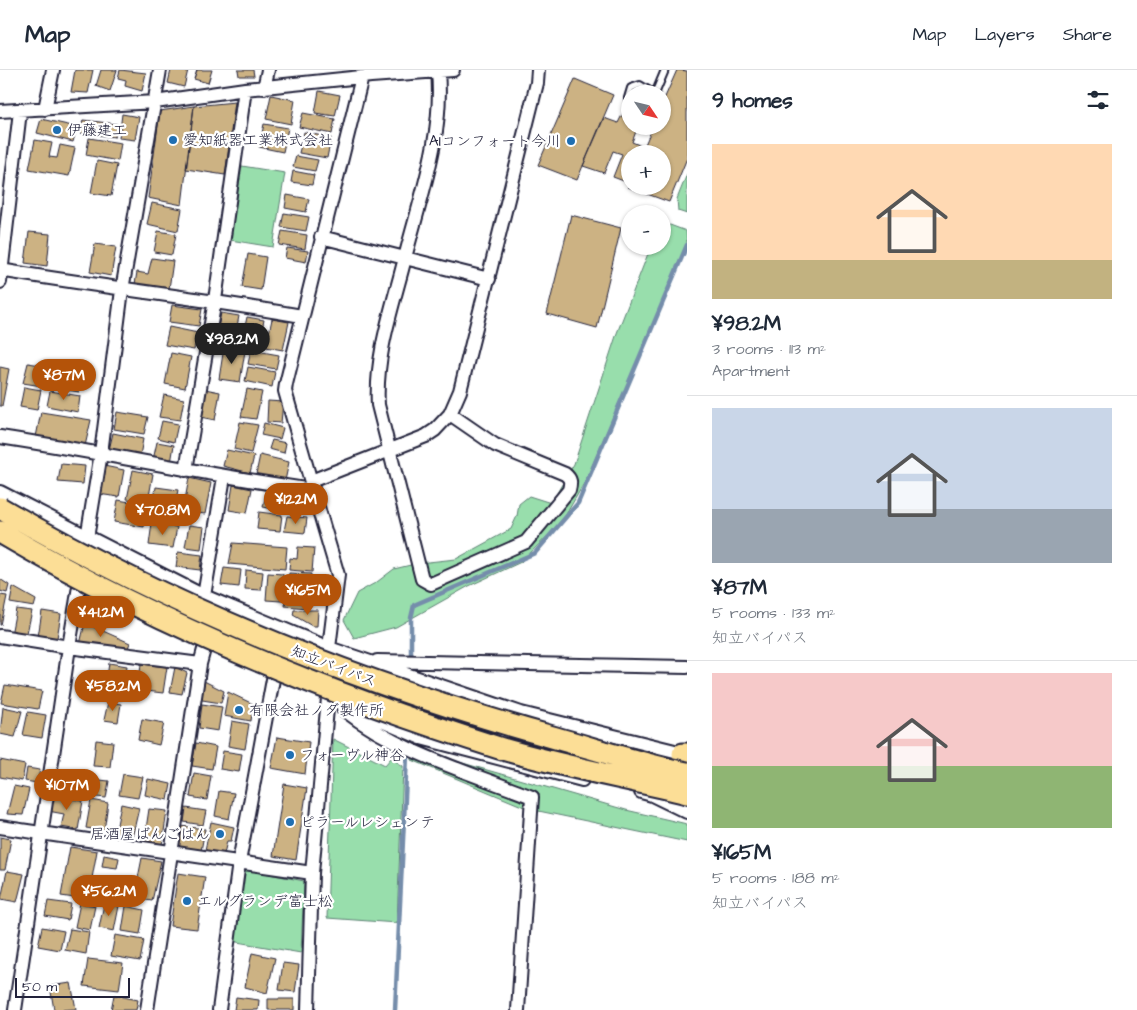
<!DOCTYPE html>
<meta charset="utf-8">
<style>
:root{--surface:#fff;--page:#f6f6f7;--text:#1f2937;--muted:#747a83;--line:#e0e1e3;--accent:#b45309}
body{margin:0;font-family:"Architects Daughter","Klee One",sans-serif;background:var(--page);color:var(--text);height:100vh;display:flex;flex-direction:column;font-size:19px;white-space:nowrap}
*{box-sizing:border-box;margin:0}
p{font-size:16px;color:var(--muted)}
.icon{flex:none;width:28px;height:28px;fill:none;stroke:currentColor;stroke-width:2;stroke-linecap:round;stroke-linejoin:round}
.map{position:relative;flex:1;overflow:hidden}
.drawer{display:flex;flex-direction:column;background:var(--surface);width:450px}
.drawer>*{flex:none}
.needle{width:32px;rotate:125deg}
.buttons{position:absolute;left:621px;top:15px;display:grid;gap:10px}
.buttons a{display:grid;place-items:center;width:50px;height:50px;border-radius:50%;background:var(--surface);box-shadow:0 1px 4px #0004;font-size:25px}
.scale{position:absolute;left:15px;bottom:12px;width:115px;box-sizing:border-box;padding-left:5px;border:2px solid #22223b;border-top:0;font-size:14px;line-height:18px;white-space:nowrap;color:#22223b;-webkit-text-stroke:4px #fff;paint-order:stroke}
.price{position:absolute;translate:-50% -42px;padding:0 11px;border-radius:18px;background:var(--accent);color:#fff;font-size:16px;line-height:32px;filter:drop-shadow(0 1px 2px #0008)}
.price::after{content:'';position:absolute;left:50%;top:30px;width:15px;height:11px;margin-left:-8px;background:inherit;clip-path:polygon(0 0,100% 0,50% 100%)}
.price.active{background:#222;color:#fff}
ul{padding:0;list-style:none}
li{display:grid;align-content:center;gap:10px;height:265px;padding:0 25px}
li+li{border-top:1px solid var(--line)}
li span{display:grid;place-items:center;height:155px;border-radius:0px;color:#555}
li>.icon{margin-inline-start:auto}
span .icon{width:90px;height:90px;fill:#fffc;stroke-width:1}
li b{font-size:21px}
h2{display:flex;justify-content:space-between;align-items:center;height:60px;padding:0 25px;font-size:21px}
header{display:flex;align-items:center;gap:30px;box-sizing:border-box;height:70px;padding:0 25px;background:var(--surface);border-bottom:1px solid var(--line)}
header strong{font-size:24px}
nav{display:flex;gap:28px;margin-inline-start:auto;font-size:18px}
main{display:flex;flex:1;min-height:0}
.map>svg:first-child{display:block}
.green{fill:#98deac;stroke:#5d8074}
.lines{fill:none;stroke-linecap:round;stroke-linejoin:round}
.stream{stroke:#758dab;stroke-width:4.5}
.building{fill:#ccb283;stroke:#22223b}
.service-casing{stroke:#22223b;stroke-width:10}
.minor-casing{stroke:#22223b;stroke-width:16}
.trunk-casing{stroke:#22223b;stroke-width:25}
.service{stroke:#fff;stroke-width:6}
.minor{stroke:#fff;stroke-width:12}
.trunk{stroke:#fcde96;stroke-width:21}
.trunk-bridge-casing{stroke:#22223b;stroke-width:25;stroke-linecap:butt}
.trunk-bridge{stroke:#fcde96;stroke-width:21}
.poi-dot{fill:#1f6fb2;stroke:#fff;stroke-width:2}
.labels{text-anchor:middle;stroke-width:4.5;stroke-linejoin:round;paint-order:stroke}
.poi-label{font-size:15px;fill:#22223b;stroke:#fff;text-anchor:start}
.street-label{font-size:15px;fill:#22223b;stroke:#fff}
</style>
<header>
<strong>Map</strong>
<nav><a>Map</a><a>Layers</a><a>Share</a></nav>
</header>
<main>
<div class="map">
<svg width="687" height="940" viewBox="0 0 687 940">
<rect width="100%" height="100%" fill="#fff"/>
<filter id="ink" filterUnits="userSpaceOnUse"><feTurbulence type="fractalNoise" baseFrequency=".02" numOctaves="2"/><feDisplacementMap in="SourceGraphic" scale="10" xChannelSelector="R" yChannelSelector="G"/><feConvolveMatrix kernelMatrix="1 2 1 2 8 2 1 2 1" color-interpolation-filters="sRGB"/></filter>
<g filter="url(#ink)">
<!-- green -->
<path class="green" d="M242 96 285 103 273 177 230 170Z
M687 104V144L678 141 677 129Z
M670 155 686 161 687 174 586 410 561 453 521 492 469 516 396 557 354 568 344 550 357 523 377 512 394 499 419 493 456 489 511 459 517 446 519 434 529 426 551 433 574 394 617 263 651 176H662L663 159Z
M333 669 385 695 391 688 403 696 397 853 327 848Z
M414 679 626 740 687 754V772L529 739 412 690Z
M239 798 304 811 301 883 231 871Z"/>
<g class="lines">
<!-- stream -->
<path class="stream" d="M411 592V548L414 535 535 483 578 433 687 175
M395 940 408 664"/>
</g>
<!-- building -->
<path class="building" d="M75 0H93L88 23 71 22Z
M101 0H117L110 21 96 16Z
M120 0 146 3 142 21 125 16 126 10 118 8Z
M171 0H188L184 17 168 13Z
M197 0H212L208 13 194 9Z
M238 0H253L254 6H239Z
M677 0 687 1V88L669 132 628 117 630 111V116H662V84H641L653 56H662V34Z
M575 9 613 25 577 110 538 95Z
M319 21 340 25 335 46 315 43Z
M271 25 295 30 291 54 266 49Z
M235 32 225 105 186 99 194 36Z
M194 36 182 135 148 128 160 41Z
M303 43 335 49 332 64 299 57Z
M623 43 630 46V56H638L632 72 644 77 641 84H630L629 113 613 107 622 84 613 81 604 103 583 96 604 48 618 53Z
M122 44 139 47 135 70 119 68Z
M41 49 77 57 73 72 37 63Z
M83 50 117 54 115 67 80 63Z
M264 54 288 58 283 82 259 77Z
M304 62 331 68 327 88 299 83Z
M89 68 121 73 118 91 86 85Z
M35 70 52 73 49 87 57 88 60 75 75 78 69 106 29 99Z
M296 86 318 90 315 101 293 97Z
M97 91 117 95 111 126 91 123Z
M293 101 314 105 312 115 291 112Z
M287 125 309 129 306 142 285 138Z
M152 133 182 139 178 161 147 154Z
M284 143 309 147 306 161 281 157Z
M571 145 621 158 597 258 547 244Z
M158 161 176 164 172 185 154 182Z
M282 161 307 165 305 179 279 175Z
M29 162 50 164 47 196 25 193Z
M95 174 116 177 111 206 90 202Z
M287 178 308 181 306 192 285 188Z
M248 184 266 187 261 220 242 217Z
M152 188 173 191 169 219 135 214 137 202 148 204Z
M172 235 202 239 199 256 169 252Z
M221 243 239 246 234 272 216 268Z
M247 247 264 250 258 278 241 275Z
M272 249 289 252 283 280 266 277Z
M169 257 198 263 194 280 165 275Z
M224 277 245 281 240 312 219 309Z
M251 280 279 285 276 299 248 294Z
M171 283 191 287 185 318 165 314Z
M28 293 47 296 42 316 23 313Z
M0 297 9 299 2 336H0Z
M248 297 275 302 272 317 245 311Z
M58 302 82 307 79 322 55 318Z
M24 317 41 320 37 340 20 337Z
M205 319 220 322 215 350 200 347Z
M247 319 262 322 256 349 241 347Z
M50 321 80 326 78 342 47 336Z
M164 325 184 329 180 350 159 347Z
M268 331 283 332 281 353 267 352Z
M41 342 91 350 85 376 36 367Z
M117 342 148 347 144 364 114 359Z
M162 351 178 354 174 372 158 368Z
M240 352 258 355 251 383 234 379Z
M264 353 283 358 280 369 261 365Z
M113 363 143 369 140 386 109 380Z
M272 370 286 373 284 383 269 379Z
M157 372 174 375 171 393 153 390Z
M227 380 254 386 250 403 223 396Z
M260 385 289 392 285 411 256 404Z
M61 394 85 396 83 414 58 412Z
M104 396 124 400 119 427 98 424Z
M133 400 153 404 148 432 127 429Z
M189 408 211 413 205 444 183 441Z
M233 415 252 419 247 443 229 440Z
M156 417 178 420 174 439 153 436Z
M267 419 282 421 278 440 263 437Z
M287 422 302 424 298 443 284 440Z
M118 430 148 435 144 457 114 452Z
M259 442 282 445 280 461 257 459Z
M287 446 307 448 305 463 284 461Z
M152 453 177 457 173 478 149 475Z
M189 455 204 457 201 479 185 477Z
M233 473 287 477 285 499 229 494Z
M298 477 314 478 312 502 289 500 290 488 297 489Z
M178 482 202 485 200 500 176 497Z
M224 498 241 500 239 517 221 515Z
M246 500 263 502 261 520 245 519Z
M268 503 283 504 281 531 266 530Z
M289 503 311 504 310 521 287 519Z
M0 509 9 515 7 523 0 521Z
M13 517 36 530 34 537 10 533Z
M287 521 309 523 307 538 285 536Z
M0 525 7 526 1 555H0Z
M16 539 32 541 26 567 11 565Z
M294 540H318L317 556H312L293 545Z
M42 541 61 544 57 568 38 567Z
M85 553 130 573 128 578 80 574Z
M109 593 127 596 122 630 104 628Z
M141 594 167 597 163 623 138 620Z
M175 597 187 603 182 624 170 622Z
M200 609 224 621 221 633 196 629Z
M5 615 42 621 38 639 1 633Z
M228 622 253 634 251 651 224 646Z
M108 632 121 634 118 652 104 650Z
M202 634 222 637 218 661 199 658Z
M3 637 22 641 15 667 0 664Z
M28 642 46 645 42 668 23 665Z
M142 649 164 653 159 675 138 670Z
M232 651 249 654 245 679 228 676Z
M277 667 309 672 305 704 271 698Z
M96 670 113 672 110 697 93 696Z
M196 673 216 677 212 699 192 696Z
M223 681 242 684 239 702 220 699Z
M0 690 25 695 22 711 0 707Z
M27 698 40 700 37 713 25 711Z
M194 703 211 706 207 730 190 727Z
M123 704 143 707 138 728 119 725Z
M80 708 109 711 106 728 78 725Z
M148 709 171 714 168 730 145 725Z
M284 714 307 718 296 790 273 786Z
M14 716 29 719 23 745 7 744Z
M219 721 234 723 229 749 215 746Z
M52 725 83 731 78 760 61 757 64 744 48 741Z
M91 730 108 733 104 761 86 758Z
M121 734 139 738 132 768 115 765Z
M186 738 206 741 203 755 184 752Z
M149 739 167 741 162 775 144 772Z
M211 752 234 757 231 771H227L224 784 205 780Z
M181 756 205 759 201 781 177 776Z
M0 767 11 769 5 800H0Z
M70 777 97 781 88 830 61 826Z
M104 785 119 788 117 798 102 796Z
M142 788 161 791 152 831 134 828Z
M7 801 24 804 17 832 1 829Z
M178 803 205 807 197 859 170 856Z
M48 831 71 834 68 850 45 846Z
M80 833 95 836 90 860 75 857Z
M104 834 119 836 114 861 99 858Z
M126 836 144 840 140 864 122 861Z
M42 857 64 861 60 880 38 876Z
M70 859 89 862 86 884 65 880Z
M115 865 144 870 140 891 111 886Z
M252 883 275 888 267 923 245 917Z
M88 889 123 893 119 920 84 916Z
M283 893 299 895 295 922 279 920Z
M71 913 76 939 54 940 50 916Z
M114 925 138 930 136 940H111Z
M236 927 259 930 258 940H234Z
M268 929H294V940H268Z"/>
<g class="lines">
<!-- service casing -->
<g class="service-casing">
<path id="service" d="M655 24 665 0
M630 36 628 28 631 18 640 15 655 24"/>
</g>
<!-- minor casing -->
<g class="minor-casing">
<path id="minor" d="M371 6 453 0
M264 18 268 0
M45 39 53 0
M0 41 155 32 245 19 371 6 373 0
M321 167 405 188C420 128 444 65 438 2
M0 200C100 217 201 228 302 246
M0 212 20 41
M450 344 495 375 565 404C571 409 571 412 569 420L526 472 431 514 422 509 378 335C375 285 393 236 405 188L489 209
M0 367C105 383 208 405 313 420L338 505 329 578
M186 400 215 230 245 19
M311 411 426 366 435 360 450 344 460 321 537 13 538 0
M313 419 285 321 286 314 362 7
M0 422 204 526 329 578 521 643 687 684
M204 526 224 407
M0 566 69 577 200 594
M377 591 687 597
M340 633 421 668 582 710
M344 640C398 682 468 702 532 727L518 940
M641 722 652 725 687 742
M0 757 312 803
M15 940 69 577 101 383 122 220 160 0
M147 940 200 594 206 572
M219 940 239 792 274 604
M308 940 312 803 328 628"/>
</g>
<!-- trunk casing -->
<g class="trunk-casing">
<path id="trunk" d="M683 684H687"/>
</g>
<!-- service -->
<use href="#service" class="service"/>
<!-- minor -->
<use href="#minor" class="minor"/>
<!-- trunk -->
<use href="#trunk" class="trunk"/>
<!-- trunk-bridge casing -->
<g class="trunk-bridge-casing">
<path id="trunk-bridge" d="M0 438C174 539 362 615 556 668 599 680 643 695 687 703
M0 462C156 554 327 624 499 678 560 696 625 708 687 723"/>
</g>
<!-- trunk-bridge -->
<use href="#trunk-bridge" class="trunk-bridge"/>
</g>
</g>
<!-- markers -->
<g class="poi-dot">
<circle cx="57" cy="60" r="5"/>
<circle cx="173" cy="70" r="5"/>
<circle cx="571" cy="71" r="5"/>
<circle cx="239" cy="640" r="5"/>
<circle cx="290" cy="685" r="5"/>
<circle cx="290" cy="752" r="5"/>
<circle cx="220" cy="764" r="5"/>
<circle cx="187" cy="831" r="5"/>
</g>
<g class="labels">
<!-- poi labels -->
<g class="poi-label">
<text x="67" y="65">伊藤建工</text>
<text x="183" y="75">愛知紙器工業株式会社</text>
<text x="561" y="76" text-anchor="end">AIコンフォート今川</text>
<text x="249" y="645">有限会社ノダ製作所</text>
<text x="300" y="690">フォーヴル神谷</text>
<text x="300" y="757">ピラールレシェンテ</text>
<text x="210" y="769" text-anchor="end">居酒屋ばんごはん</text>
<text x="197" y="836">エルグランデ富士松</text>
</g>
<!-- street labels -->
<g class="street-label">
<text transform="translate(334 596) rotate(21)" y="5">知立バイパス</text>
</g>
</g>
</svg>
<div class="buttons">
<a><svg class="needle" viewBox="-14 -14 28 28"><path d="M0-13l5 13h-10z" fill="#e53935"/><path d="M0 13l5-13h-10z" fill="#747a83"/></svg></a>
<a>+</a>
<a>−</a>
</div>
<div class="scale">50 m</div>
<b class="price active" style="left:232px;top:295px">¥98.2M</b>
<b class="price" style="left:64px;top:331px">¥87M</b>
<b class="price" style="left:296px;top:455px">¥122M</b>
<b class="price" style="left:163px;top:466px">¥70.8M</b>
<b class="price" style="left:308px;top:546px">¥165M</b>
<b class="price" style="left:101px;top:568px">¥41.2M</b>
<b class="price" style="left:113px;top:642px">¥58.2M</b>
<b class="price" style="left:67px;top:741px">¥107M</b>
<b class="price" style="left:109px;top:847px">¥56.2M</b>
</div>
<section class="drawer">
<h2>9 homes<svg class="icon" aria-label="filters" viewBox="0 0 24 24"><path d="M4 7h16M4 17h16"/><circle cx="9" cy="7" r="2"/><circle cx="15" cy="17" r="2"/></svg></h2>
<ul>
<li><span style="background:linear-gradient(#ffd9b3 75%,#c2b280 0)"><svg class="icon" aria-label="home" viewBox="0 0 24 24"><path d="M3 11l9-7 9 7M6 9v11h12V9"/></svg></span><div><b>¥98.2M</b><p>3 rooms · 113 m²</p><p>Apartment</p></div></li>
<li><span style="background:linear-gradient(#c9d6e8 65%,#9aa5b1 0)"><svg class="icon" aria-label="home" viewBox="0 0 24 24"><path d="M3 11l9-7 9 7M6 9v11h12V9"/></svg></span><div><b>¥87M</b><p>5 rooms · 133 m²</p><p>知立バイパス</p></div></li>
<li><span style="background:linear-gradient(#f6c9c9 60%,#8fb573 0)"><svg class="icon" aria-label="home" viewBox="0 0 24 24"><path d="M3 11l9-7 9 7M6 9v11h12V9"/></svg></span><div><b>¥165M</b><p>5 rooms · 188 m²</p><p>知立バイパス</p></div></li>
</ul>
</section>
</main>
